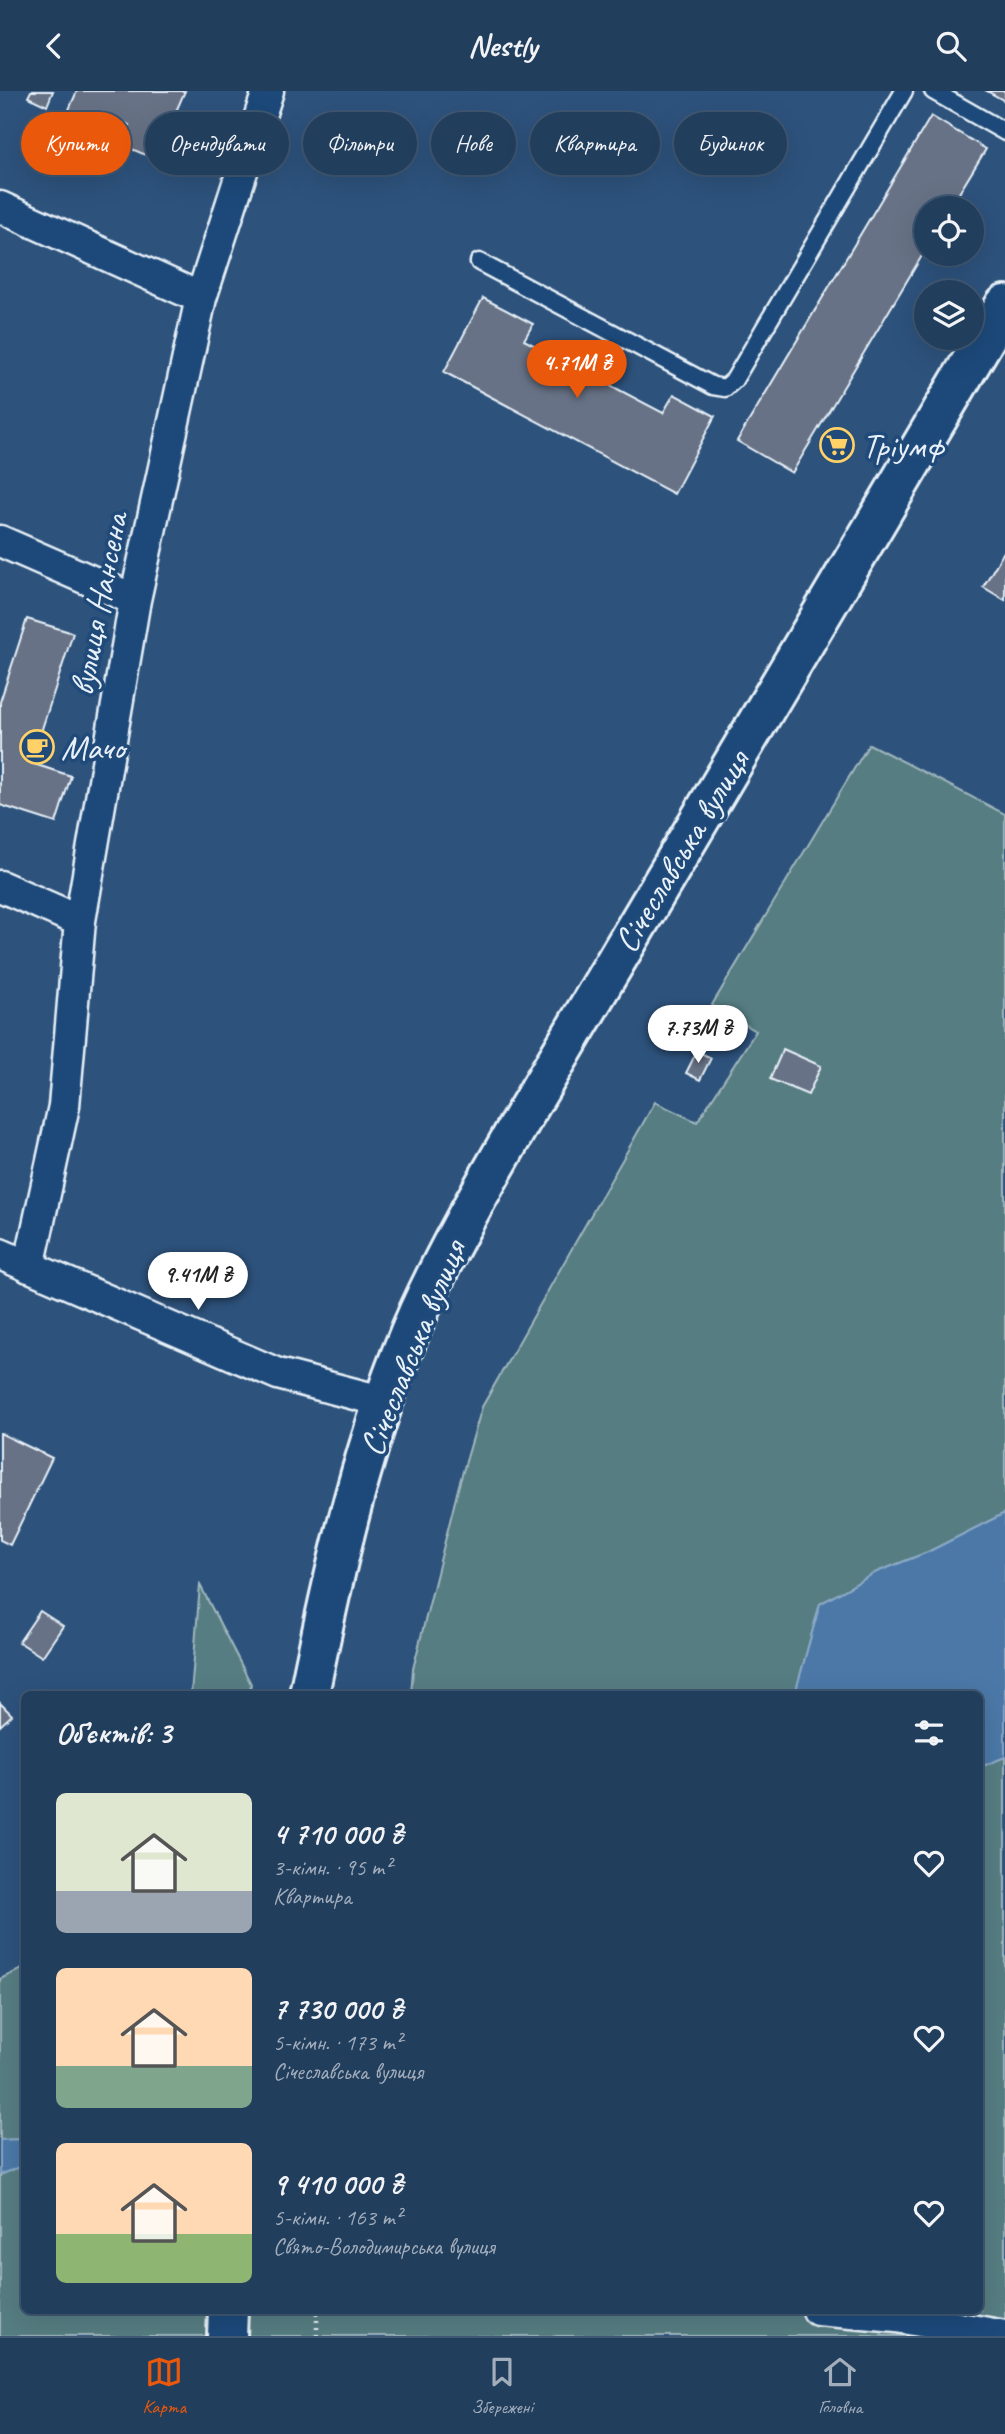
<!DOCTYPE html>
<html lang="uk">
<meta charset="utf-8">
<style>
:root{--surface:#223e5d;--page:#2a4563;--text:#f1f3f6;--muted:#a2aebc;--line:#3f5772;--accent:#ea580c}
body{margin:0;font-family:Caveat,sans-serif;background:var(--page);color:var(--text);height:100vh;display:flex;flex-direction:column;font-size:26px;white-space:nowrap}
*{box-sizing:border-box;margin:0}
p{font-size:23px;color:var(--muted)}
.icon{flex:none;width:38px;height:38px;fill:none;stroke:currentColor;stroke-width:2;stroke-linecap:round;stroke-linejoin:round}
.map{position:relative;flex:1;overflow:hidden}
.panel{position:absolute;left:21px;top:1600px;width:962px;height:623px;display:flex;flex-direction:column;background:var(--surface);border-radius:10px;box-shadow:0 7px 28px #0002,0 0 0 2px var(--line)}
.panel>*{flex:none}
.banner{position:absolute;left:21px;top:21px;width:964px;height:63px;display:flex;gap:14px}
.tools{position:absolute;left:914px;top:105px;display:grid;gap:14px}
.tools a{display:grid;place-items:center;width:70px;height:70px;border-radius:50%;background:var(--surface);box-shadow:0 7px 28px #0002,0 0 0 2px var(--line);font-size:35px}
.price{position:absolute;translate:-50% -60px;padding:0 16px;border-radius:24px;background:#fff;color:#222;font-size:23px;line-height:46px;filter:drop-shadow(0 2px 4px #0008)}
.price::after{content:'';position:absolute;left:50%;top:42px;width:21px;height:16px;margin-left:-10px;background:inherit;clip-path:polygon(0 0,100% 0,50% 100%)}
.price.current{background:var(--accent);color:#fff}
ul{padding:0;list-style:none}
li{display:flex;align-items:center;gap:21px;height:175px;padding:0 35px}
li span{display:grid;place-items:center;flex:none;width:196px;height:140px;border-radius:10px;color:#555}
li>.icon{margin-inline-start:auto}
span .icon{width:84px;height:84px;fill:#fffc;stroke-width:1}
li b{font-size:30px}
h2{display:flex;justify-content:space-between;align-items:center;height:84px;padding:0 35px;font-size:30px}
.chip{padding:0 24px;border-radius:32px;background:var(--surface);box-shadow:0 7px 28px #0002,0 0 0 2px var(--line);font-size:24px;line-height:63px}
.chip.current{background:var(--accent);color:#fff}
header{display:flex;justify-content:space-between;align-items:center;height:91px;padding:0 35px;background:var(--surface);font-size:32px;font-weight:800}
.tabs{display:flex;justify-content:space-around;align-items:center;height:98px;border-top:2px solid var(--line);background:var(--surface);font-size:19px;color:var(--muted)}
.tabs a{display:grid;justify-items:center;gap:4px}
.tabs .current{color:var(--accent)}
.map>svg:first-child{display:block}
.green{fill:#577d82;stroke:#a0b7bd;stroke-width:2}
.water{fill:#4c78a7;stroke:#8aa8c7;stroke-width:2}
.building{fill:#677286;stroke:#e8f1f8;stroke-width:2}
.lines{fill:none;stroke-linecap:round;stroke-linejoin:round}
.lane-casing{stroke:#e8f1f8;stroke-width:21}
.street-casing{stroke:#e8f1f8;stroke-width:35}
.primary-casing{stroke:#e8f1f8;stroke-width:44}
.path{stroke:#e8f1f8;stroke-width:4.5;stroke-dasharray:2 5;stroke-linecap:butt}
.lane{stroke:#1f4a7a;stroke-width:16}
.street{stroke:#1f4a7a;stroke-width:30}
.primary{stroke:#1f4a7a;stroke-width:38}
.labels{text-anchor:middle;stroke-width:7;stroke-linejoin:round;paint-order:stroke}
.poi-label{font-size:35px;fill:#e8f1f8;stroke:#1f4a7a;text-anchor:start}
.street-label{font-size:35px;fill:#e8f1f8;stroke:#1f4a7a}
</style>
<header><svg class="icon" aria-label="back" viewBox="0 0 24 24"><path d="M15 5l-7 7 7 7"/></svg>Nestly<svg class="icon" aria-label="search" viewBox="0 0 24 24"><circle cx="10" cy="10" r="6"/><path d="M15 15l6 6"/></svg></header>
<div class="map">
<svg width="1005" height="2245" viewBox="0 0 1005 2245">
<rect width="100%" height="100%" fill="#2d527c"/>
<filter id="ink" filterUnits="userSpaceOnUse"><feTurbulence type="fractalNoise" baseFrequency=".0143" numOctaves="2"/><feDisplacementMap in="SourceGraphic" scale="14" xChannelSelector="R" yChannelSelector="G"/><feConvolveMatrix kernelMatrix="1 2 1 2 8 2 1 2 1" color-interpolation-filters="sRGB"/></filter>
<g filter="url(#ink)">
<!-- green -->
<path class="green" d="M869 653 1005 723V1422L928 1461 877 1481 820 1513 795 1603H411L413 1578 459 1394 482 1316 655 1011 697 1031 756 940 712 914Z
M200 1494 251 1593 249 1603H191Z
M1005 1666V2245H0V2084L24 2074V2219H980V1676Z
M24 1877V2048L0 2049V1888Z"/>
<!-- water -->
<path class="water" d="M1005 1422V1666L980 1676V1603H795L820 1513 877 1481 928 1461Z
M24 2048V2074L0 2084V2049Z"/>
<!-- building -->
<path class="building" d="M31 0H53L47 15 28 6Z
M77 0H185L155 68 120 53 129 34 102 22 94 41 65 28Z
M987 0H1005V10Z
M931 25 986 58 950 117H926V158L792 382 737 350Z
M483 207 533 233 524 249 663 322 674 303 715 325 674 403 444 281Z
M1005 459V509L983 496Z
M27 528 73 542 31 672 71 685 56 732 0 714V611Z
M783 958 821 975 808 1004 770 988Z
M697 960 711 967 700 989 686 982Z
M0 1342 52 1367 10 1454 0 1449Z
M40 1520 63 1535 42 1566 19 1551Z
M0 1612 12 1624 0 1635Z"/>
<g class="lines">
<!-- lane casing -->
<g class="lane-casing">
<path id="lane" d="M933 0 1005 41
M479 171 713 295 725 297 734 289 904 0"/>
</g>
<!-- street casing -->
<g class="street-casing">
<path id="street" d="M0 116 201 207
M0 450 135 509
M0 795 80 830
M0 1163 278 1283 385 1311
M29 1176 64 1015 80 830 135 509 201 207 268 0
M818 2219 897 2226 1005 2245"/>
</g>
<!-- primary casing -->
<g class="primary-casing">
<path id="primary" d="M309 1603C335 1474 365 1342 419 1220 449 1154 486 1091 522 1028L1005 214
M227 2245 228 2219"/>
</g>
<!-- path -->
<path class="path" d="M317 2245V2219"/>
<!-- lane -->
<use href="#lane" class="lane"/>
<!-- street -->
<use href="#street" class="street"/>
<!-- primary -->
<use href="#primary" class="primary"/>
</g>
</g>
<!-- icons -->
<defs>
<g id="supermarket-ring" transform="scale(1.75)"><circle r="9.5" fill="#1f4a7a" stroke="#ffd166" stroke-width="1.5"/><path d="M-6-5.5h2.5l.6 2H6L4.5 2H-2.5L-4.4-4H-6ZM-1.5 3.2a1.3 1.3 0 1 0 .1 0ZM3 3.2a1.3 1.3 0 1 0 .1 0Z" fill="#ffd166"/></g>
<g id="cafe-ring" transform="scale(1.75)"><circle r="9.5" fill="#1f4a7a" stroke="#ffd166" stroke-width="1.5"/><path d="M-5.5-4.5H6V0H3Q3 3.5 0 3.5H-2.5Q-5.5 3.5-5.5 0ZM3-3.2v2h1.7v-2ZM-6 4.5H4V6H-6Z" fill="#ffd166"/></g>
</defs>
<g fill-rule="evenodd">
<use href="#supermarket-ring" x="837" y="354"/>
<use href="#cafe-ring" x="37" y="656"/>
</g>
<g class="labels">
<!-- poi labels -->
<g class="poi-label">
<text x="862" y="366">Тріумф</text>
<text x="61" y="668">Мачо</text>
</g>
<!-- street labels -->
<g class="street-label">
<text transform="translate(98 513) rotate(-79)" y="12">вулиця Нансена</text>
<text transform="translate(681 760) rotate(-59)" y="12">Січеславська вулиця</text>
<text transform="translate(412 1257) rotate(-68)" y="12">Січеславська вулиця</text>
</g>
</g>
</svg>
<div class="tools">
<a><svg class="icon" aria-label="locate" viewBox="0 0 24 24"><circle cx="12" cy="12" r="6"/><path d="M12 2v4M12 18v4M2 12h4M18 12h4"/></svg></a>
<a><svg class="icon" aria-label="layers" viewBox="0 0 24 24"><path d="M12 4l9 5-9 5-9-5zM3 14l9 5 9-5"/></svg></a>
</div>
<b class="price current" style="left:577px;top:309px">4.71M ₴</b>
<b class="price" style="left:698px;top:974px">7.73M ₴</b>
<b class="price" style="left:198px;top:1221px">9.41M ₴</b>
<div class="banner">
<a class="chip current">Купити</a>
<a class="chip">Орендувати</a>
<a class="chip">Фільтри</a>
<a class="chip">Нове</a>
<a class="chip">Квартира</a>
<a class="chip">Будинок</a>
</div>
<section class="panel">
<h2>Об’єктів: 3<svg class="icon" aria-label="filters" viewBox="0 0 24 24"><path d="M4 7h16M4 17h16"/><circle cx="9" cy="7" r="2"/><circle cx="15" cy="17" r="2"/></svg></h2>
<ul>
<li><span style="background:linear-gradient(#dfe7d0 70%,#9aa5b1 0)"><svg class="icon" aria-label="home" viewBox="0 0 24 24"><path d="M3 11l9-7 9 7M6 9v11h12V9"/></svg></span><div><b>4 710 000 ₴</b><p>3-кімн. · 95 m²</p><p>Квартира</p></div><svg class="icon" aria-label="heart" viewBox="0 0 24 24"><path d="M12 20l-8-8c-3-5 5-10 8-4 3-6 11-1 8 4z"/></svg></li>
<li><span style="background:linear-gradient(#ffd9b3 70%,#7fa58c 0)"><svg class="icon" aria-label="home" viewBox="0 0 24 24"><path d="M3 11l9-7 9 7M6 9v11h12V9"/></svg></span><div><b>7 730 000 ₴</b><p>5-кімн. · 173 m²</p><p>Січеславська вулиця</p></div><svg class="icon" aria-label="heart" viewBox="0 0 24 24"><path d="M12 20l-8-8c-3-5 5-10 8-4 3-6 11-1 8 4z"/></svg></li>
<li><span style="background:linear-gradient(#ffd9b3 65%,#8fb573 0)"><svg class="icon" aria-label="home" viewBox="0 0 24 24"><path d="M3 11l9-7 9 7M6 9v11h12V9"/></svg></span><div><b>9 410 000 ₴</b><p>5-кімн. · 163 m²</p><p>Свято-Володимирська вулиця</p></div><svg class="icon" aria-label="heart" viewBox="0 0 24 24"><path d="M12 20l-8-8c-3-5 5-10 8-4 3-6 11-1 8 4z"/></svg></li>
</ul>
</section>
</div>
<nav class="tabs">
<a class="current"><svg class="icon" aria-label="map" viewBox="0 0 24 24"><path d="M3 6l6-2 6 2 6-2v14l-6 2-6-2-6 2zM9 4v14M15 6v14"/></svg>Карта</a>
<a><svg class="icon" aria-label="saved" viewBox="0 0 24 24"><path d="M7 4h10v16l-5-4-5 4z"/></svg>Збережені</a>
<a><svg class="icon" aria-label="home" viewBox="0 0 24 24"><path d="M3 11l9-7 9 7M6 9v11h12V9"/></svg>Головна</a>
</nav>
